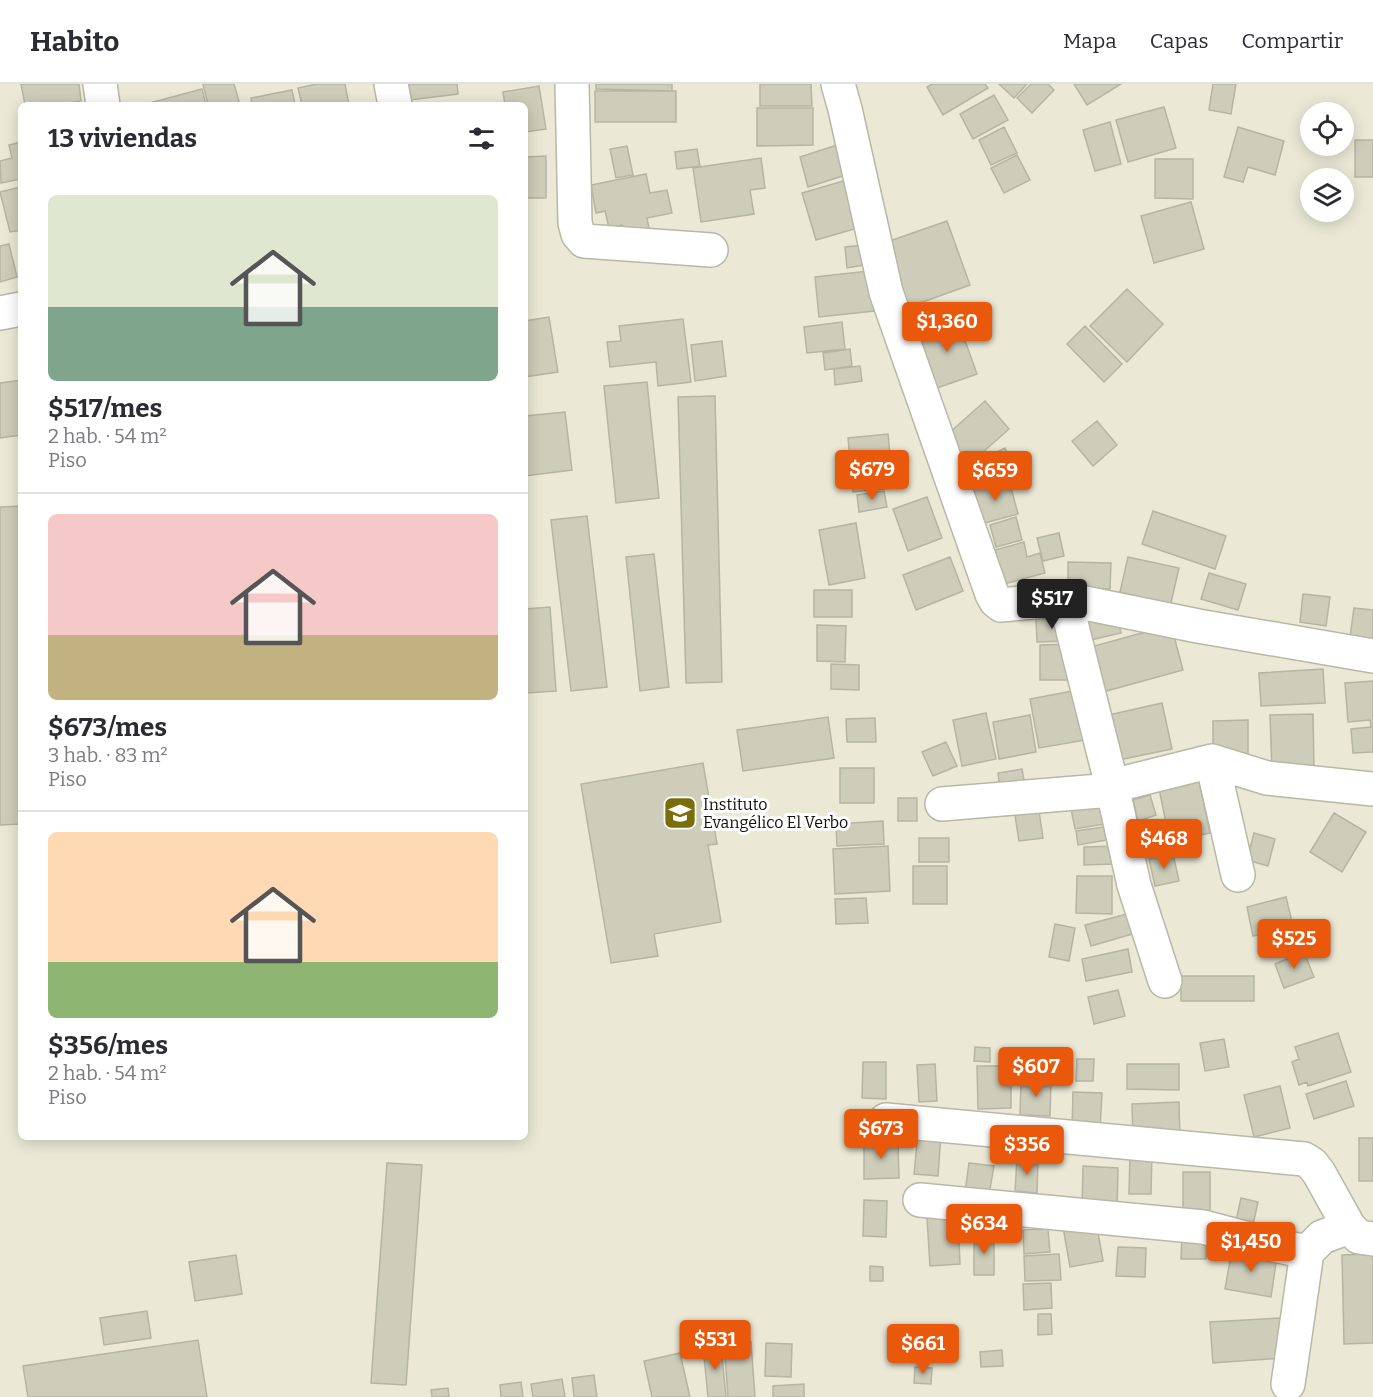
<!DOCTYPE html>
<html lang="es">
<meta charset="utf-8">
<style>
:root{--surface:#fff;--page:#f2f2f3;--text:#2b2b33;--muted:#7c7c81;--line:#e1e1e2;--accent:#ea580c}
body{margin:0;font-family:Bitter,serif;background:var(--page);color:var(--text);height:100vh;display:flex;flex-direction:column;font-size:22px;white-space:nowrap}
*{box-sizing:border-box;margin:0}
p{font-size:20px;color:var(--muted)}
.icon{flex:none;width:33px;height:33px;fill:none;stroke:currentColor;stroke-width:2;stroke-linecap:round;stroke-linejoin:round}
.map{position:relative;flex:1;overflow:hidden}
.details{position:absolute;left:18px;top:18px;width:510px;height:1038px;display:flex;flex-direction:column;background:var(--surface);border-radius:9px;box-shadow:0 3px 15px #0003}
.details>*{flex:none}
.controls{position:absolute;left:1300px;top:18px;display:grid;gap:12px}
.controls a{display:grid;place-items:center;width:54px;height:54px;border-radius:50%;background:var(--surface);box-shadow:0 3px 15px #0003;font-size:30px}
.price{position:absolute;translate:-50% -51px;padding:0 14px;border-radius:6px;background:var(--accent);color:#fff;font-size:20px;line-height:39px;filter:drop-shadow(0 2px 3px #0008)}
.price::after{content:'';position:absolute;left:50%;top:36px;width:18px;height:14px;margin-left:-9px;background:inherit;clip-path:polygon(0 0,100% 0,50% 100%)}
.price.current{background:#222;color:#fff}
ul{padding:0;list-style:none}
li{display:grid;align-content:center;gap:12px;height:318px;padding:0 30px}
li+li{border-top:2px solid var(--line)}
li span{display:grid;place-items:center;height:186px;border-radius:9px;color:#555}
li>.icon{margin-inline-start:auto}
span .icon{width:108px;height:108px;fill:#fffc;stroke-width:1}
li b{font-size:26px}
h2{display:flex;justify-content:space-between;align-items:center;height:72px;padding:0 30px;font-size:26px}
header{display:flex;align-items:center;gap:36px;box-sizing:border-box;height:84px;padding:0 30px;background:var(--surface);border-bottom:2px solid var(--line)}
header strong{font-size:28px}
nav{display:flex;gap:33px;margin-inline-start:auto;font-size:21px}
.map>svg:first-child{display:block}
.building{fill:#cecdba;stroke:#b6b4a2;stroke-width:1.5}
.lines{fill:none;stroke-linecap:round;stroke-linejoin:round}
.minor-casing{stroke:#b9b7a5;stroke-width:36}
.minor{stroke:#fff;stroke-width:33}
.labels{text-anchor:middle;stroke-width:6;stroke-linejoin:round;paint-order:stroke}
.poi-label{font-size:16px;fill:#100f09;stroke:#fff;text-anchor:start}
</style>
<header>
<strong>Habito</strong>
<nav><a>Mapa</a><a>Capas</a><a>Compartir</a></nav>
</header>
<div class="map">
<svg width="1373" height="1313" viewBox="0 0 1373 1313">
<rect width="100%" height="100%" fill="#ebe9d6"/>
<!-- building -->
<path class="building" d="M21 0H79L81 17 59 21H25Z
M203 0H234L240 21H208Z
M317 0H345L349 21H302L298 4Z
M408 0H457L458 10 410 16Z
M596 0H672V7L596 5Z
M760 0H811L812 22H760Z
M932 0H985L988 4 943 31 927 3Z
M999 0H1027L1014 14Z
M1031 0H1048L1054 6 1032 29 1017 14Z
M1074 0H1121L1087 21Z
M1213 0H1236L1231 30 1209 26Z
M539 2 546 45 525 48V21H505L503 8Z
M202 5 206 21H146V20Z
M292 6 295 21H252L251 14Z
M595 7H676V38H595Z
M994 11 1008 36 973 55 960 30Z
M1164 23 1176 64 1128 78 1116 36Z
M757 24H813V61L757 62Z
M1110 38 1121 80 1095 87 1083 46Z
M1004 43 1017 69 991 81 979 56Z
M1238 43 1284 57 1275 91 1248 83 1243 98 1224 93Z
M1355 56H1373V93H1355Z
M21 58V95L1 99 0 77 12 74 9 61Z
M837 61 846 91 808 103 800 73Z
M627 62 633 91 616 94 610 65Z
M697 65 700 82 677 85 675 68Z
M1017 71 1030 96 1004 109 991 84Z
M546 72V114H525V73Z
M761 74 765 104 750 106 754 130 701 138 693 84Z
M1155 75H1193V115L1155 114Z
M646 90 650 109 667 106 672 129 647 134 649 144 624 149 622 141 609 144 605 127 596 129 591 101Z
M847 96 861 143 816 156 802 109Z
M21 103V146L10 148 0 108Z
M1191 118 1204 165 1154 179 1141 132Z
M947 137 970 201 906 224 884 159Z
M9 160 17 193 0 198V162Z
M863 161 865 181 847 184 845 163Z
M869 187 874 227 819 233 815 193Z
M1127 205 1163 240 1127 278 1090 242Z
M549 233 558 288 525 293V237Z
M957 234 977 290 937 304 917 248Z
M683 235 691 298 658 302 656 278 610 283 607 258 621 257 619 242Z
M842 238 845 265 807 269 804 243Z
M1085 242 1122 280 1104 298 1067 260Z
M722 257 726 292 695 297 691 261Z
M850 265 852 282 825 286 823 269Z
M860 282 862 297 835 301 834 285Z
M21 296V351L0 354V299Z
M647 298 659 414 616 419 604 302Z
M715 312 722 598 686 599 678 313Z
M985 317 1009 345 964 385 940 357Z
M565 328 572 386 525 392V332Z
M1097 337 1117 361 1093 382 1072 357Z
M888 350 893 404 853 408 848 354Z
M1005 364 1013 382 985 395 977 377Z
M1009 396 1018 430 981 440 971 406Z
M884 407 887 423 859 428 857 411Z
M927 413 942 454 908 467 893 425Z
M21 422V740L0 741V423Z
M1153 427 1226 452 1215 485 1142 460Z
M587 432 607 603 571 607 551 436Z
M1016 433 1022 456 996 463 990 441Z
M856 439 865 494 829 501 819 446Z
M1059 449 1064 472 1043 477 1037 454Z
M1024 458 1027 473 1040 469 1045 489 1004 500 995 466Z
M654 470 669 603 640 607 626 473Z
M950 473 963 507 916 526 903 491Z
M1128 473 1179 484 1170 523 1145 517V514L1120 508Z
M1068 478 1111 479 1110 505 1068 504Z
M1209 489 1246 500 1238 526 1201 515Z
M814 506H852V533H814Z
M1303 510 1330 513 1326 542 1300 538Z
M550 523 556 607 526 609 525 525Z
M1354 524 1373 526V556L1350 553Z
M1079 531 1118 535 1121 549 1082 558Z
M1066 534 1067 557 1037 558 1036 535Z
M817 541 846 542 845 578 817 577Z
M1171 541 1183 586 1092 611 1080 566Z
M1074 560 1075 596H1040V561Z
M831 580 859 581V606L831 605Z
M1323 585 1325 619 1261 622 1259 589Z
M1373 597V668L1353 669 1351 645 1371 643 1370 636 1348 638 1345 599Z
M1078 606 1086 656 1039 664 1030 615Z
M1162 619 1172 665 1114 677 1104 632Z
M986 629 996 675 962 682 953 636Z
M1313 630 1314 686 1272 687 1270 631Z
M1030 631 1036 668 999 675 993 638Z
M828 633 834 674 743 687 737 646Z
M875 634 876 658H847L846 635Z
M1248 636V670H1213V637Z
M946 658 957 682 933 692 922 668Z
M703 679 717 760 708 761 721 838 654 850 658 872 611 879 581 700Z
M840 684H874V719H840Z
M1022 685 1025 702 1000 706 998 689Z
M1197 687 1210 749 1170 758 1157 695Z
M1150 711 1156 731 1138 737 1133 716Z
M898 714H917V737H898Z
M1101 715 1105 740 1075 745 1070 720Z
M1039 727 1043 754 1019 757 1015 731Z
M1334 729 1366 748 1342 788 1310 768Z
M883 737 884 760 837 762 836 740Z
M1110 742 1113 755 1078 761 1076 747Z
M1254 749 1275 755 1268 782 1247 776Z
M919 754H949V778H919Z
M888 762 890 807 835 810 833 765Z
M1116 762V780L1084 781V763Z
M1173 770 1179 797 1155 802 1149 775Z
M913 782H947V820H913Z
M1077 792H1112V830L1076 829Z
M1286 813 1293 842 1253 852 1247 823Z
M866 814 868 839 836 840 835 815Z
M1131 829 1136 849 1091 862 1085 841Z
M1055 840 1075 844 1069 877 1049 873Z
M1128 865 1132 888 1086 897 1082 875Z
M1304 868 1314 893 1284 904 1275 880Z
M1181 892H1254V917H1181Z
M1118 906 1125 932 1094 940 1088 913Z
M1338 949 1351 988 1308 1002 1307 998 1299 1001 1292 978 1299 975 1295 963Z
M1224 955 1229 983 1205 987 1200 959Z
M975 963 990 964V978L974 977Z
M1077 975H1094L1093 997H1076Z
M863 978H886V1015L862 1014Z
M935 980 937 1017 919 1018 917 981Z
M1127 980H1179V1006L1127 1005Z
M977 982H1011V1024L978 1025Z
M1021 997H1051L1050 1032 1020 1031Z
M1346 997 1354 1022 1314 1035 1306 1010Z
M1280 1002 1290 1044 1254 1053 1244 1011Z
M1073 1008 1102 1009 1100 1047 1072 1046Z
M1179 1018 1180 1056 1133 1057 1132 1020Z
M918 1048 941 1050 938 1092 914 1090Z
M1359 1054H1373V1097H1359Z
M864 1057H898L899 1094 864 1095Z
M1130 1068 1152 1069 1151 1110H1129Z
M1017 1074 1038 1076 1037 1109 1015 1107Z
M387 1079 422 1081 406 1301 371 1299Z
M969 1079 994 1082 989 1111 965 1108Z
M1083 1082 1118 1084 1117 1127 1082 1126Z
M1183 1088H1210V1135H1183Z
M1241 1114 1258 1118 1253 1141 1236 1137Z
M864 1116 887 1117 886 1153 863 1152Z
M958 1133 960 1180 930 1182 927 1134Z
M1096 1137 1103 1177 1070 1183 1063 1143Z
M1048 1145 1050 1168 1024 1170 1023 1146Z
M1182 1150H1206V1175H1181Z
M974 1151H994V1191H974Z
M1118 1163 1146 1164 1145 1193 1116 1192Z
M1232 1165 1277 1172 1271 1213 1225 1205Z
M1059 1170 1061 1196 1025 1197 1024 1172Z
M1373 1170V1259L1344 1260 1342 1171Z
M236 1171 242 1210 195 1217 189 1178Z
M870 1182 883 1183V1197H870Z
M1051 1199 1052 1224 1024 1226 1023 1200Z
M147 1227 151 1254 104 1261 100 1234Z
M1038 1230H1051L1052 1250 1038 1251Z
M1281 1234 1283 1274 1213 1279 1210 1238Z
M198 1256 207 1313H28L23 1282Z
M751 1258 755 1313H728L724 1260Z
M766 1259 792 1260 791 1293 765 1292Z
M721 1261 726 1313H708L703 1263Z
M1002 1266 1003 1282 981 1283 980 1268Z
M680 1269 690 1313H652L644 1277Z
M915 1283 932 1284 931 1300 914 1299Z
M594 1291 597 1313H574L572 1294Z
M562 1295 565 1313H533L531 1300Z
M521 1298 523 1313H501L500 1301Z
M804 1300V1313H773V1302Z
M448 1304 449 1313H432L431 1306Z"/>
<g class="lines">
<!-- minor casing -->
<g class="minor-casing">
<path id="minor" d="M100 0 103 21
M391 0 395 21
M572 0 575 139 578 150 584 157 711 166
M838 0 845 25 886 208 992 510 996 517 1001 521 1065 515 1198 542 1373 572
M0 229 21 225
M1065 515 1112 702 1134 801 1165 897
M1212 677 1238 791
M942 720 1100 707 1112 702 1212 677 1267 694 1373 705
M886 1036 1304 1075 1312 1080 1319 1089 1349 1143 1359 1153 1373 1155
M920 1116 1203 1143 1260 1158 1307 1168
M1288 1300 1307 1168 1322 1153 1349 1143"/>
</g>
<!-- minor -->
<use href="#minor" class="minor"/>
</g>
<!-- icons -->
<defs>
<g id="school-square" transform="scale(1.725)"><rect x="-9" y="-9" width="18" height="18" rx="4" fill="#796e0a" stroke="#fff"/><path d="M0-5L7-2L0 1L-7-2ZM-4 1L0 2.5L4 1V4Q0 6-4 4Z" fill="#fff"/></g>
</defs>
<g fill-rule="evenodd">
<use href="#school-square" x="680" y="729"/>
</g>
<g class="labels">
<!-- poi labels -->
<g class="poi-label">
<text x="703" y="726">Instituto<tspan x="703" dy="18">Evangélico El Verbo</tspan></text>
</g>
</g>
</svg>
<div class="controls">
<a><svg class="icon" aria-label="locate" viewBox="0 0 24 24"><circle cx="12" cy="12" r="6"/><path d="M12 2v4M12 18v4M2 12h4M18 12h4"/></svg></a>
<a><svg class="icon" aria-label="layers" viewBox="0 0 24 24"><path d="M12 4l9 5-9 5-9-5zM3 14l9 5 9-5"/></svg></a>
</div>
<b class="price" style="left:947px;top:269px">$1,360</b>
<b class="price" style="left:872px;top:417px">$679</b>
<b class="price" style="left:995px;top:418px">$659</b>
<b class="price current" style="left:1052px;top:546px">$517</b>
<b class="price" style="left:1164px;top:786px">$468</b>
<b class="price" style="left:1294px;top:886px">$525</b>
<b class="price" style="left:1036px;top:1014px">$607</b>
<b class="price" style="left:881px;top:1076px">$673</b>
<b class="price" style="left:1027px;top:1092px">$356</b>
<b class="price" style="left:984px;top:1171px">$634</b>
<b class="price" style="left:1251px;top:1189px">$1,450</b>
<b class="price" style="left:715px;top:1287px">$531</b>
<b class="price" style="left:923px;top:1291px">$661</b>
<section class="details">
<h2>13 viviendas<svg class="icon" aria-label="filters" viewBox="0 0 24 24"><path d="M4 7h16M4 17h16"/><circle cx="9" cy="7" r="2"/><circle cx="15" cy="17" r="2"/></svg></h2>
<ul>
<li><span style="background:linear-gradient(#dfe7d0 60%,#7fa58c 0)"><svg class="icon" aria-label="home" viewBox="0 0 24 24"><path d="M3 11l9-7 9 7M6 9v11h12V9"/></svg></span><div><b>$517/mes</b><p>2 hab. · 54 m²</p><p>Piso</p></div></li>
<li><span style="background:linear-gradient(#f6c9c9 65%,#c2b280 0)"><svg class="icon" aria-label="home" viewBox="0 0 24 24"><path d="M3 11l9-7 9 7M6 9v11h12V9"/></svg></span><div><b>$673/mes</b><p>3 hab. · 83 m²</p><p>Piso</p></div></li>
<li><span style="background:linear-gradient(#ffd9b3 70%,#8fb573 0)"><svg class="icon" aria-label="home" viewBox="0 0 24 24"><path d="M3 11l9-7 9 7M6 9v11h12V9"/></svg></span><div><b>$356/mes</b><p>2 hab. · 54 m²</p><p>Piso</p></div></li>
</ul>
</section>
</div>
